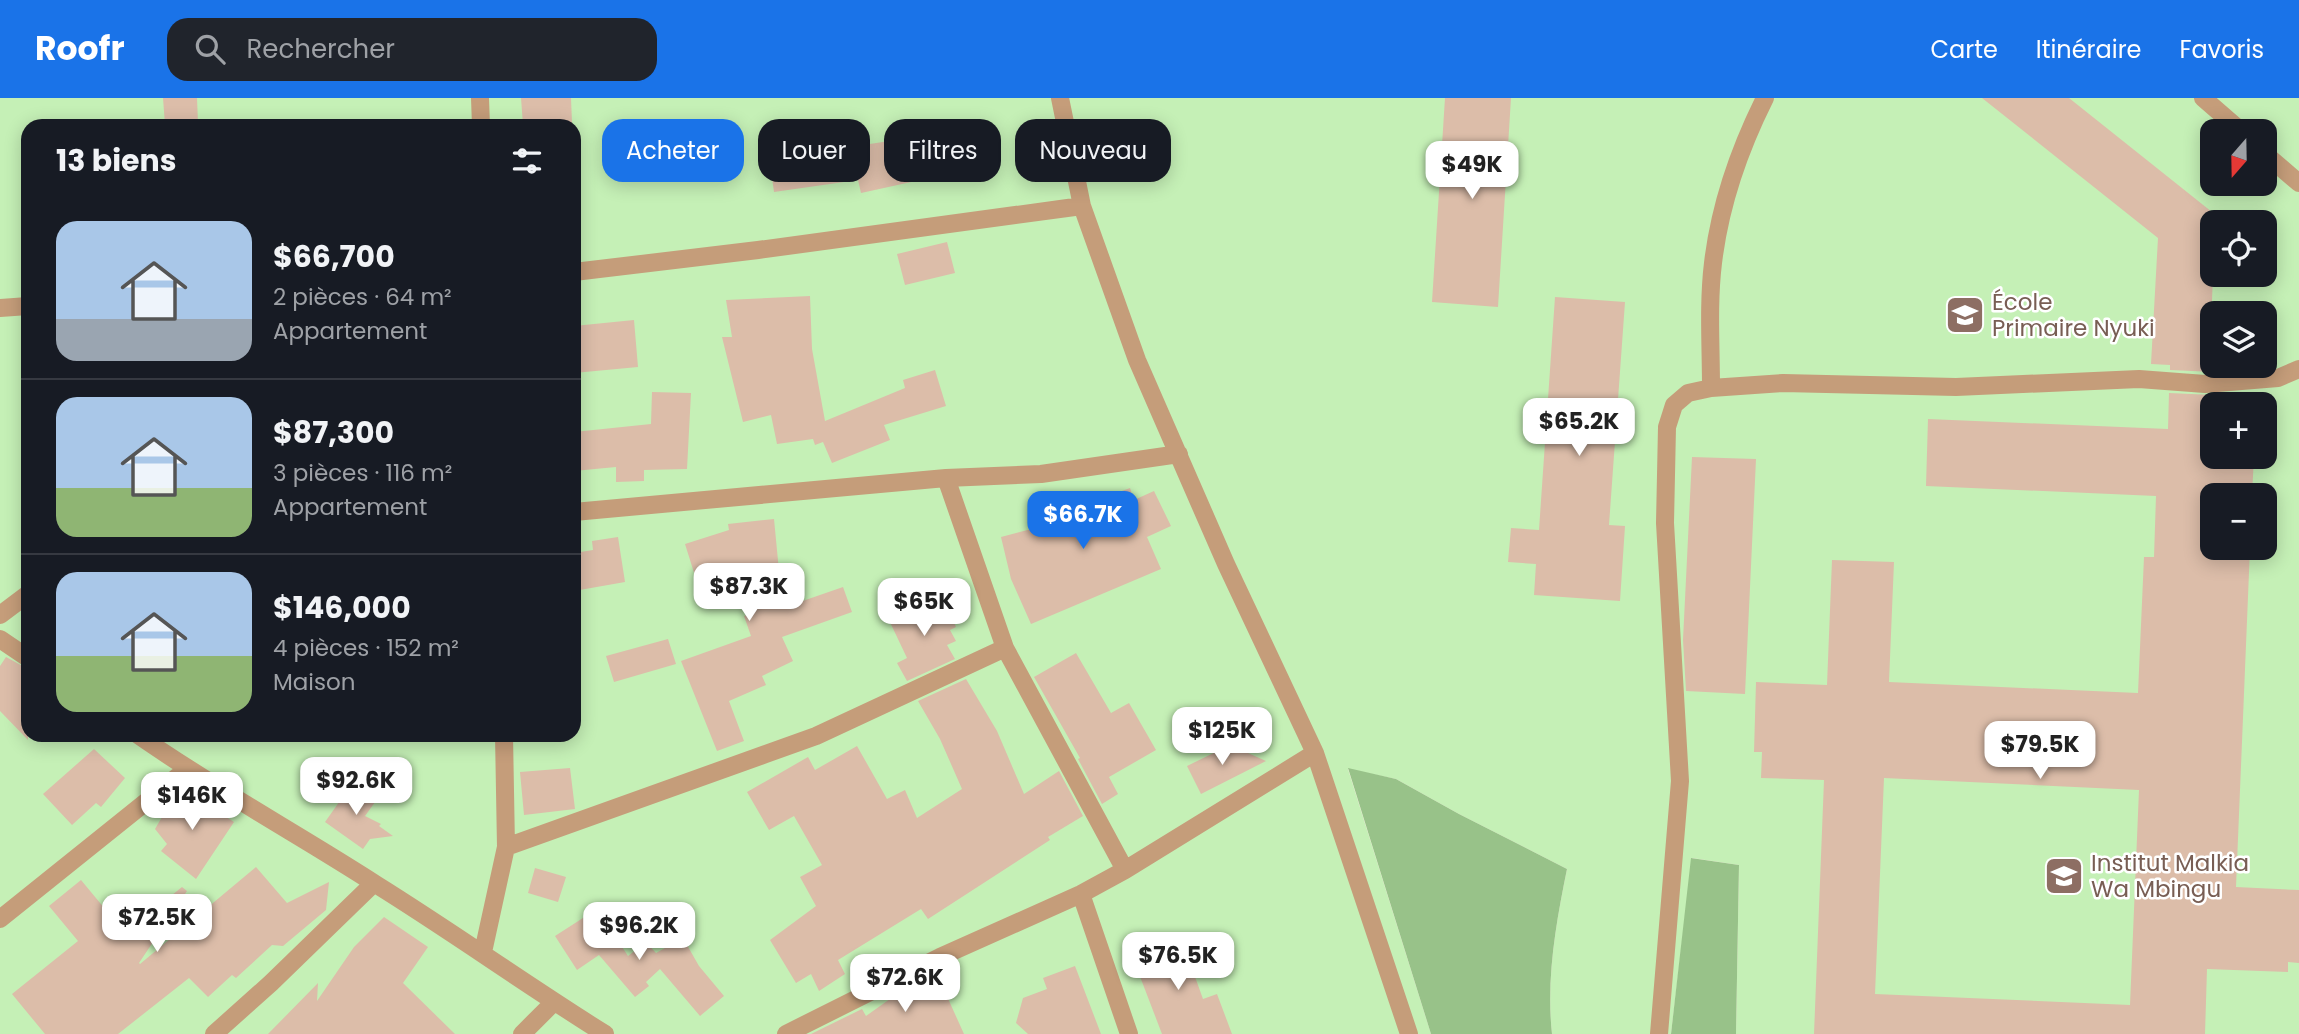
<!DOCTYPE html>
<html lang="fr">
<meta charset="utf-8">
<style>
:root{--surface:#171b24;--page:#20242c;--text:#f1f3f6;--muted:#9ea1a6;--line:#363941;--accent:#1a73e8}
body{margin:0;font-family:Poppins,sans-serif;background:var(--page);color:var(--text);height:100vh;display:flex;flex-direction:column;font-size:26px;white-space:nowrap}
*{box-sizing:border-box;margin:0}
p{font-size:23px;color:var(--muted)}
.icon{flex:none;width:38px;height:38px;fill:none;stroke:currentColor;stroke-width:2;stroke-linecap:round;stroke-linejoin:round}
.map{position:relative;flex:1;overflow:hidden}
.sheet{position:absolute;left:21px;top:21px;width:560px;height:623px;display:flex;flex-direction:column;background:var(--surface);border-radius:21px;box-shadow:0 4px 18px #0003}
.sheet>*{flex:none}
.top-card{position:absolute;left:602px;top:21px;width:665px;height:63px;display:flex;gap:14px}
.needle{width:46px;rotate:200deg}
.tools{position:absolute;left:2200px;top:21px;display:grid;gap:14px}
.tools a{display:grid;place-items:center;width:77px;height:77px;border-radius:14px;background:var(--surface);box-shadow:0 4px 18px #0003;font-size:35px}
.price{position:absolute;translate:-50% -60px;padding:0 16px;border-radius:14px;background:#fff;color:#222;font-size:23px;line-height:46px;filter:drop-shadow(0 2px 4px #0008)}
.price::after{content:'';position:absolute;left:50%;top:42px;width:21px;height:16px;margin-left:-10px;background:inherit;clip-path:polygon(0 0,100% 0,50% 100%)}
.price.current{background:var(--accent);color:#fff}
ul{padding:0;list-style:none}
li{display:flex;align-items:center;gap:21px;height:175px;padding:0 35px}
li+li{border-top:2px solid var(--line)}
li span{display:grid;place-items:center;flex:none;width:196px;height:140px;border-radius:21px;color:#555}
li>.icon{margin-inline-start:auto}
span .icon{width:84px;height:84px;fill:#fffc;stroke-width:1}
li b{font-size:30px}
h2{display:flex;justify-content:space-between;align-items:center;height:84px;padding:0 35px;font-size:30px}
.tag{padding:0 24px;border-radius:21px;background:var(--surface);box-shadow:0 4px 18px #0003;font-size:24px;line-height:63px}
.tag.current{background:var(--accent);color:#fff}
header{display:flex;align-items:center;gap:42px;box-sizing:border-box;height:98px;padding:0 35px;background:var(--accent);color:#fff}
header strong{font-size:33px}
nav{display:flex;gap:38px;margin-inline-start:auto;font-size:24px}
.search{width:490px;height:63px;background:var(--page);display:flex;align-items:center;gap:18px;box-sizing:border-box;padding:0 24px;border-radius:21px;color:var(--muted);font-size:26px}
.map>svg:first-child{display:block}
.green{fill:#c5f0b6;fill-rule:evenodd}
.forest{fill:#98c289}
.building{fill:#dcbda9;fill-rule:evenodd}
.lines{fill:none;stroke-linecap:round;stroke-linejoin:round}
.minor{stroke:#c59d7a;stroke-width:18}
.labels{text-anchor:middle;stroke-width:5;stroke-linejoin:round;paint-order:stroke}
.education-label{font-size:23px;fill:#785e54;stroke:#fff;text-anchor:start}
</style>
<header>
<strong>Roofr</strong>
<div class="search"><svg class="icon" aria-label="search" viewBox="0 0 24 24"><circle cx="10" cy="10" r="6"/><path d="M15 15l6 6"/></svg>Rechercher</div>
<nav><a>Carte</a><a>Itinéraire</a><a>Favoris</a></nav>
</header>
<div class="map">
<svg width="2299" height="936" viewBox="0 0 2299 936">
<rect width="100%" height="100%" fill="#fef0e8"/>
<!-- green -->
<path class="green" d="M0 0H2299V936H1736L1739 767 1692 760 1671 936H1552C1546 881 1556 825 1567 771L1459 716 1396 681 1348 671 1431 936H0ZM28 28H574V637H28ZM2212 33H2264V86H2212ZM2212 124H2264V177H2212ZM2212 215H2264V268H2212ZM2212 306H2264V359H2212ZM2212 397H2264V450H2212Z"/>
<!-- forest -->
<path class="forest" d="M1348 670 1396 681 1459 716 1567 771C1556 825 1546 881 1552 936H1431Z
M1691 760 1739 767 1736 936H1671Z"/>
<!-- building -->
<path class="building" d="M163 0H197L198 25 165 27Z
M521 0H571L572 25 523 27Z
M1445 0H1511L1498 209 1432 204Z
M1982 0H2069L2212 114 2213 177 2211 228 2212 268H2215L2214 274 2170 272V267L2151 266 2158 140Z
M795 27 799 57 915 39 925 81 861 95 858 82 774 94 765 31Z
M947 144 955 175 905 187 897 156Z
M810 198 812 251 825 323 905 290 903 282 935 272 946 308 884 327 890 342 832 365 823 344 815 347 813 341 777 346 771 317 743 324 722 239H732L726 202Z
M1555 199 1625 204 1609 427 1625 428 1620 503 1534 497 1536 466 1508 464 1511 430 1539 432Z
M634 222 638 269 574 275V228Z
M652 294 691 295 687 371 644 372V383L616 384V369L574 373V334L651 326Z
M2169 295 2213 297 2212 359H2254L2252 397H2212V450H2250L2236 789 2299 792V865L2288 864V874L2207 871 2205 936H1814L1824 682 1761 680 1762 654H1754L1756 584 1827 587 1832 462 1894 464 1889 584 2138 595 2144 459H2154L2156 398 1926 388 1928 321 2168 331ZM1884 680 2139 692 2130 907 1875 896Z
M1692 359 1756 361 1745 596 1686 593 1683 542Z
M1130 390 1134 402 1154 393 1171 428 1147 439 1161 471 1031 526 1011 481 1001 439 1039 429 1032 413 1067 399 1071 408 1110 394 1111 397Z
M774 421 782 504 792 501 794 506 843 489 852 514 782 539 793 563 762 578 766 587 729 603 744 643 717 653 681 563 751 538 744 518 750 516 733 469 696 481 685 446 729 432 728 426Z
M618 439 625 484 574 493V455L593 452 592 443Z
M932 500 936 509 945 505 956 529 950 532 956 543 947 547 955 561 907 583 897 565 907 560 888 520Z
M668 541 676 566 614 584 606 558Z
M1076 555 1111 615 1129 605 1156 652 1109 679 1118 696 1102 706 1078 661 1080 660 1034 579Z
M6 559 28 571V642L0 613V568Z
M966 581 997 633 1024 696 1059 673 1083 718 1048 739 1050 742 928 821 921 811 838 862 845 876 819 893 811 876 796 885 770 842 816 808 800 779 822 767 794 718 769 732 747 694 808 659 815 672 857 648 887 701 905 692 917 720 962 691 940 641 918 603Z
M1230 647 1266 663 1201 696 1187 668Z
M94 651 125 680 101 709 96 705 72 727 43 696Z
M570 670 575 711 524 717 520 674Z
M354 683 378 700 365 718 381 726 379 728 393 738 370 741 363 751 325 724Z
M182 690 234 724 196 781 161 753 167 746 155 731 176 695Z
M256 769 287 805 329 784 326 812 283 848 272 847 236 880 232 877 208 899 189 880 118 936H45L12 896 78 843 49 808 81 782 125 835 182 789 187 793 139 865 140 866Z
M535 770 566 779 558 804 528 795Z
M597 811 628 858 646 844 656 855 683 840 699 868 724 898 700 918 660 871 646 884 649 888 635 899 599 857 577 872 555 838Z
M384 819 428 849 403 885 455 936H268L318 885 317 903 354 849Z
M1180 837 1203 901 1217 896 1232 936H1162L1131 855Z
M1075 868 1101 936H1028L1016 925 1023 900 1047 891 1043 880Z
M936 874 964 936H811L862 911 866 918 911 886Z"/>
<g class="lines">
<!-- minor -->
<path class="minor" d="M480 0 481 28
M1060 0 1082 108 1137 262 1226 466 1315 655 1409 936
M2203 0 2241 33
M2264 55 2299 85
M574 174 758 152 1082 108
M0 210 28 208
M1711 290C1711 248 1708 206 1713 165 1720 106 1739 52 1765 0
M946 380 1005 550 1125 772
M574 414 946 380 1041 376 1179 356
M0 517 28 496
M0 541 28 560
M138 637C215 691 298 736 377 787 454 835 528 888 605 936
M506 749 816 638 1005 550
M1081 796 1129 936
M0 821 187 671
M483 854 506 749 504 637
M214 936 271 885 374 785
M522 936 554 904
M786 936 940 859 1081 796 1125 772 1315 655
M1659 936 1680 683 1665 425 1667 329 1674 307 1688 295 1711 290 1783 285 1956 289 2139 281 2205 286 2278 280 2299 271"/>
</g>
<!-- icons -->
<defs>
<g id="school-square" transform="scale(2.0125)"><rect x="-9" y="-9" width="18" height="18" rx="4" fill="#8d6e63" stroke="#fff"/><path d="M0-5L7-2L0 1L-7-2ZM-4 1L0 2.5L4 1V4Q0 6-4 4Z" fill="#fff"/></g>
</defs>
<g fill-rule="evenodd">
<use href="#school-square" x="1965" y="217"/>
<use href="#school-square" x="2064" y="778"/>
</g>
<g class="labels">
<!-- education labels -->
<g class="education-label">
<text x="1992" y="212">École<tspan x="1992" dy="26">Primaire Nyuki</tspan></text>
<text x="2091" y="773">Institut Malkia<tspan x="2091" dy="26">Wa Mbingu</tspan></text>
</g>
</g>
</svg>
<div class="tools">
<a><svg class="needle" viewBox="-14 -14 28 28"><path d="M0-13l5 13h-10z" fill="#e53935"/><path d="M0 13l5-13h-10z" fill="#9ea1a6"/></svg></a>
<a><svg class="icon" aria-label="locate" viewBox="0 0 24 24"><circle cx="12" cy="12" r="6"/><path d="M12 2v4M12 18v4M2 12h4M18 12h4"/></svg></a>
<a><svg class="icon" aria-label="layers" viewBox="0 0 24 24"><path d="M12 4l9 5-9 5-9-5zM3 14l9 5 9-5"/></svg></a>
<a>+</a>
<a>−</a>
</div>
<b class="price" style="left:1472px;top:103px">$49K</b>
<b class="price" style="left:1579px;top:360px">$65.2K</b>
<b class="price current" style="left:1083px;top:453px">$66.7K</b>
<b class="price" style="left:749px;top:525px">$87.3K</b>
<b class="price" style="left:924px;top:540px">$65K</b>
<b class="price" style="left:1222px;top:669px">$125K</b>
<b class="price" style="left:2040px;top:683px">$79.5K</b>
<b class="price" style="left:356px;top:719px">$92.6K</b>
<b class="price" style="left:192px;top:734px">$146K</b>
<b class="price" style="left:157px;top:856px">$72.5K</b>
<b class="price" style="left:639px;top:864px">$96.2K</b>
<b class="price" style="left:1178px;top:894px">$76.5K</b>
<b class="price" style="left:905px;top:916px">$72.6K</b>
<div class="top-card">
<a class="tag current">Acheter</a>
<a class="tag">Louer</a>
<a class="tag">Filtres</a>
<a class="tag">Nouveau</a>
</div>
<section class="sheet">
<h2>13 biens<svg class="icon" aria-label="filters" viewBox="0 0 24 24"><path d="M4 7h16M4 17h16"/><circle cx="9" cy="7" r="2"/><circle cx="15" cy="17" r="2"/></svg></h2>
<ul>
<li><span style="background:linear-gradient(#a9c7e8 70%,#9aa5b1 0)"><svg class="icon" aria-label="home" viewBox="0 0 24 24"><path d="M3 11l9-7 9 7M6 9v11h12V9"/></svg></span><div><b>$66,700</b><p>2 pièces · 64 m²</p><p>Appartement</p></div></li>
<li><span style="background:linear-gradient(#a9c7e8 65%,#8fb573 0)"><svg class="icon" aria-label="home" viewBox="0 0 24 24"><path d="M3 11l9-7 9 7M6 9v11h12V9"/></svg></span><div><b>$87,300</b><p>3 pièces · 116 m²</p><p>Appartement</p></div></li>
<li><span style="background:linear-gradient(#a9c7e8 60%,#8fb573 0)"><svg class="icon" aria-label="home" viewBox="0 0 24 24"><path d="M3 11l9-7 9 7M6 9v11h12V9"/></svg></span><div><b>$146,000</b><p>4 pièces · 152 m²</p><p>Maison</p></div></li>
</ul>
</section>
</div>
